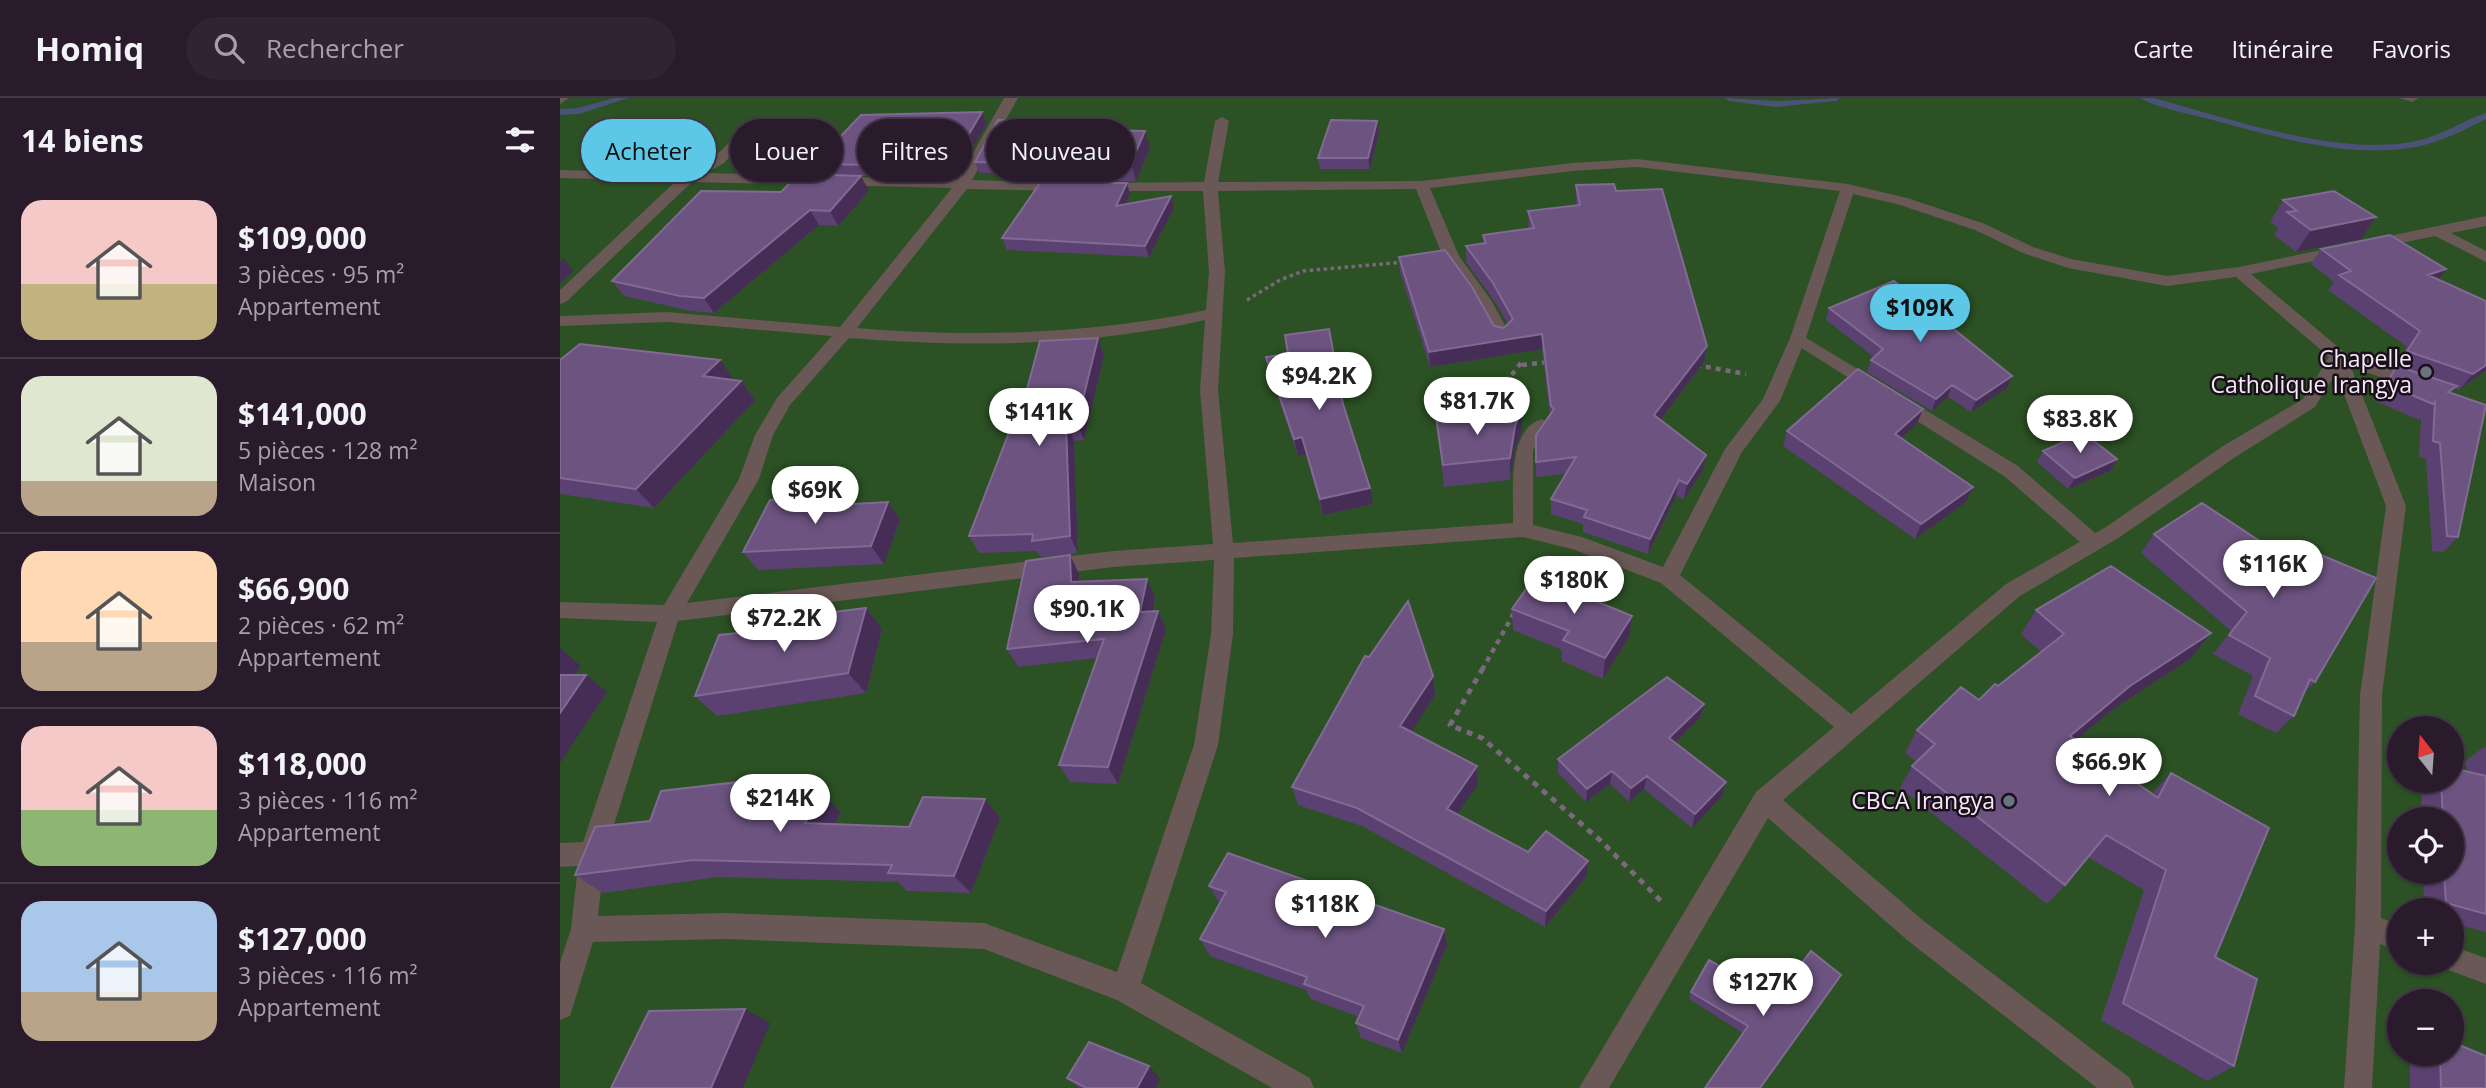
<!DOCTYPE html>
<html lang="fr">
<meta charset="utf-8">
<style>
:root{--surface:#291a2c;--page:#312334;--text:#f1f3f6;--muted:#a5a1a9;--line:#453848;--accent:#5dc7e8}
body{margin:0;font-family:"Open Sans",sans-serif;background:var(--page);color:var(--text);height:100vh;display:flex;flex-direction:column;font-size:26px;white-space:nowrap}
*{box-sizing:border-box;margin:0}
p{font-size:23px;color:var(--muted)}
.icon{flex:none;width:38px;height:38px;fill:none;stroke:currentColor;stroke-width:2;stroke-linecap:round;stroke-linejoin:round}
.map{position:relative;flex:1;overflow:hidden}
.details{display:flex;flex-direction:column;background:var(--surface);width:560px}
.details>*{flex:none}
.banner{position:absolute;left:21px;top:21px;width:665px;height:63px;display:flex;gap:14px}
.needle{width:46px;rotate:343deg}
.fabs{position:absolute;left:1827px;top:618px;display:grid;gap:14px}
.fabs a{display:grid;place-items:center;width:77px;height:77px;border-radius:50%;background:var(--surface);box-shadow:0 2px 5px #0004,0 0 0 2px var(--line);font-size:35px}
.price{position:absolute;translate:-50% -60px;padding:0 16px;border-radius:24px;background:#fff;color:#222;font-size:23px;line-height:46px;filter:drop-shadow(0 2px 4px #0008)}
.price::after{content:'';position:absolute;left:50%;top:42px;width:21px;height:16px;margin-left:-10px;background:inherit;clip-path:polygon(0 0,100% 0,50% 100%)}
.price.selected{background:var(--accent);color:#111}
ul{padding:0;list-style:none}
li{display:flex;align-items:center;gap:21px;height:175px;padding:0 21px}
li+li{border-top:2px solid var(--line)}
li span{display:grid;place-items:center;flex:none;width:196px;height:140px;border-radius:21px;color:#555}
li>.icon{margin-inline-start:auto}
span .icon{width:84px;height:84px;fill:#fffc;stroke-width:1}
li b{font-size:30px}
h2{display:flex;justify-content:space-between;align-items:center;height:84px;padding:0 21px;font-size:30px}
.tag{padding:0 24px;border-radius:32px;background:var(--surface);box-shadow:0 2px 5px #0004,0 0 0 2px var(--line);font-size:24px;line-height:63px}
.tag.selected{background:var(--accent);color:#111}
header{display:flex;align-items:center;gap:42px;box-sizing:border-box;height:98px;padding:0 35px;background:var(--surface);border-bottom:2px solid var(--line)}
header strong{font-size:33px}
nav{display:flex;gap:38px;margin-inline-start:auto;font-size:24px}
.search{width:490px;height:63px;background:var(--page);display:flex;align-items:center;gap:18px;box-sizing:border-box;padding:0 24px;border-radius:38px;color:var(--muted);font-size:26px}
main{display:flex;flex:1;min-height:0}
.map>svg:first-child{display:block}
.green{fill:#2b5124;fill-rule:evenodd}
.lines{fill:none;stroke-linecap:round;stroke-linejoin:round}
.stream{fill:#4a5276;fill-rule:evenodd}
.path-far2{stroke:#7a687c;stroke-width:3.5;stroke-dasharray:3.5 3.5;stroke-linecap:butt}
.path-far1{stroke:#7a687c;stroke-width:4.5;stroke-dasharray:5 5;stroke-linecap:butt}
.path{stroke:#7a687c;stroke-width:5;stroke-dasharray:6 6;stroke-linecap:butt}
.service{fill:#695855;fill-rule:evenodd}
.minor{fill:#695855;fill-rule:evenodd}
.wall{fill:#5b4172}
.shaded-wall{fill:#452d56}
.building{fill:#6c5380;stroke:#816a93;stroke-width:2}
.worship-dot{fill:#6b7280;stroke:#19101a;stroke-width:2.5}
.labels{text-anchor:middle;stroke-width:5;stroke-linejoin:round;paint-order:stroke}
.poi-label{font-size:23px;fill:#f7e9f8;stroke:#19101a;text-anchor:end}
</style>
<header>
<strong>Homiq</strong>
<div class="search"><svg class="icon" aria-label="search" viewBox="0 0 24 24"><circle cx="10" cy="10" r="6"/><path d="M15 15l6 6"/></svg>Rechercher</div>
<nav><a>Carte</a><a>Itinéraire</a><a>Favoris</a></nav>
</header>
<main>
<section class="details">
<h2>14 biens<svg class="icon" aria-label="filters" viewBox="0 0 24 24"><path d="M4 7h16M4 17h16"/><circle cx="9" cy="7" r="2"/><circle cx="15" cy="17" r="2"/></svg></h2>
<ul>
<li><span style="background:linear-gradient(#f6c9c9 60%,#c2b280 0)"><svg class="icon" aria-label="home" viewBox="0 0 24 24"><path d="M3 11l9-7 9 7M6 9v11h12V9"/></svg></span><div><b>$109,000</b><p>3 pièces · 95 m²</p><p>Appartement</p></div></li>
<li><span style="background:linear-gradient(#dfe7d0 75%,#b9a48a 0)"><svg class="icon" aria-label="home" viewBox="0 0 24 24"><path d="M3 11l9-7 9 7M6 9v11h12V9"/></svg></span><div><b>$141,000</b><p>5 pièces · 128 m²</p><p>Maison</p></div></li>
<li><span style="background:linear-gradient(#ffd9b3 65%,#b9a48a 0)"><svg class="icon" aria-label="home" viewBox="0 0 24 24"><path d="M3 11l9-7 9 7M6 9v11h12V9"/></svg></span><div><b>$66,900</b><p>2 pièces · 62 m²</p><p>Appartement</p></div></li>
<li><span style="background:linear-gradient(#f6c9c9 60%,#8fb573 0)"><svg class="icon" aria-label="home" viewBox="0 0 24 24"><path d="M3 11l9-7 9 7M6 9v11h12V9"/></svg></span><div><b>$118,000</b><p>3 pièces · 116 m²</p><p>Appartement</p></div></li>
<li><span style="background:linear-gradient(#a9c7e8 65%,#b9a48a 0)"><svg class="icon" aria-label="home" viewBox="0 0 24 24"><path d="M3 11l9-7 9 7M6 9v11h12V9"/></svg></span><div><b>$127,000</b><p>3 pièces · 116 m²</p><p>Appartement</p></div></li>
</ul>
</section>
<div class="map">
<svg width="1926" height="990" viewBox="0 0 1926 990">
<rect width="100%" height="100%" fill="#37233a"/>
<!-- green -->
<path class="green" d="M0 0H1926V990H0ZM1839 630H1892V682H1839ZM1839 721H1892V774H1839ZM1839 812H1892V864H1839ZM1839 903H1892V956H1839Z"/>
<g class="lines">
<!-- stream -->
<path class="stream" d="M54 0H68L19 16 0 17V11L18 10Z
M1165 0 1216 3 1280 0 1276 3 1216 9 1169 3Z
M1580 0H1594C1671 21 1778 59 1856 43 1881 38 1902 23 1926 15V21C1904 32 1881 44 1856 49 1790 61 1720 40 1656 23 1636 17 1596 10 1580 0Z"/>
<!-- path-far2 -->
<path class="path-far2" d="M687 202 720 182 743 173 845 164"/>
<!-- path-far1 -->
<path class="path-far1" d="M961 265 946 284 969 301
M962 267 989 264
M1136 267 1186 276
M972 487 975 468
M922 572 954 515"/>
<!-- path -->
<path class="path" d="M923 570 890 627 922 640 1041 743 1103 805"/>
<!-- service -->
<path class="service" d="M1238 235 1458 368 1541 440 1544 445 1541 450H1527L1444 378 1232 244 1230 240 1232 236Z"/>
<!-- minor -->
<path class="minor" d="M0 0H9L0 6Z
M444 0H458L412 82 505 85 512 89 505 93 407 91 297 230C412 240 533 236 646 212L649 174 643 93H541L534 89 541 85 644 84 655 23 662 19 669 23 658 84 861 83 1012 65 1077 61 1288 86 1347 100 1425 126 1473 149 1511 161 1607 178 1679 169 1926 118V128L1891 135 1926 153V164L1875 138 1691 176 1784 254 1861 281 1864 285 1855 291 1791 269 1846 408 1822 597 1821 820 1839 827V853L1820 846 1812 990H1784L1795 828 1800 597 1826 408 1776 275 1755 309 1677 358 1560 439 1460 498 1223 702 1365 824 1570 980 1574 990H1537L1347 842 1208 720 1049 990H1019L1196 694 1274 629 1101 485 1012 451 963 439 674 460 673 536 658 647 581 885 750 980 754 990H712L557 902 424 851 166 841 33 844 10 918 0 922V865L11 831 18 768 0 769V745L23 744 97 524 0 520V504L104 507 179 381 195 337 217 300 272 238 107 224 0 228V218L107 214 280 229 392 90 132 84 6 204 0 206V192L116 83 0 80V72L126 75 154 59 192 23 197 24V30L164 65 146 75 398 82ZM1077 69 1280 93 1230 240 1203 301 1165 351 1103 469 1022 439 973 427V352L991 327 982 321C946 331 954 396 953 425L673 445 658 292 665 174 658 93 856 91 883 159 915 203 937 242 943 243 951 238 931 202 899 158 870 90 1012 73ZM1293 96 1337 106 1415 132 1463 155 1508 170 1607 188 1676 179 1769 259 1743 301 1663 348 1546 429 1446 486 1291 616 1120 477 1182 354 1220 303 1246 240ZM645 222 640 292 653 446 553 453 127 505 199 381 213 337 230 307 289 240C407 250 530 248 645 222ZM654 462 651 536 634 647 557 874 424 825 166 815 38 818 45 755 118 523 553 469Z
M1839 0H1859L1852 4Z
M1892 848 1926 860V886L1883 870 1880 864H1892Z"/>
</g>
<!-- wall -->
<path class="wall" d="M422 14 427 25 398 75H387L384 79 260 77 254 66Z
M817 23 819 35 810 71H760L758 60Z
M490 29 539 32 590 50 576 83H472L468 73 466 76 419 75 415 64Z
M567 85 570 96 566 107 614 110 589 159 447 152 442 140Z
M1016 87 1056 93 1147 248 1144 264 1100 322 1143 372 1124 401 1116 398 1088 456 1023 434V426L991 416V401L1006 376 976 379V337L990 317 982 251 870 269 840 174 839 159 934 228 944 230 948 226 933 201 906 164V148L923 146V137L969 131 968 113 1016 107Z
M309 93 278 128 259 127 154 215 131 213 64 198 52 183 221 94Z
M1723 102 1816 119 1801 141 1736 154 1714 137 1718 130 1710 124Z
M1761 151 1878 181 1926 203V272L1899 292 1895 290 1891 295 1898 439 1883 454 1872 453 1866 361 1859 359 1861 320 1859 322 1813 302 1825 284 1836 270 1834 269 1847 249 1768 192 1774 184 1751 166Z
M1269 210 1452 278 1447 290 1411 314 1388 299 1372 313 1307 274 1311 262 1314 259 1266 222Z
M538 240 544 257 524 342 514 343 518 455 481 459 477 453 419 455 409 438 463 306Z
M706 259 813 406 763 417 746 356 738 358 710 276Z
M0 262 181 283 195 302 94 410 0 396Z
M876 320 962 333 955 350 950 382 884 389Z
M1357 326 1341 340 1406 404 1355 441 1223 348 1227 333Z
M1483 353 1557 361 1550 373 1508 391 1477 364Z
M328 404 340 422 324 466 198 472 183 454 269 407Z
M1594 436 1745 473 1759 456 1755 584 1744 595 1734 618 1716 635 1678 616 1693 578 1653 556 1671 533 1581 455Z
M519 476 520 483 595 499 592 513H598L606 531 558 686 510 684 499 667 537 560 458 569 447 551Z
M306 510 322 531 306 595 157 618 135 598 247 527Z
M952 511 1069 539 1043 581 1002 563V552L953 532Z
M1476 512 1631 560 1552 612 1515 642 1592 696 1611 675 1655 859 1674 968 1647 983 1541 922 1584 792 1528 759 1505 787 1487 806 1340 690 1352 668 1357 664 1345 655 1357 632 1419 602 1481 554 1461 536Z
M873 578 875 597 851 634 917 668 918 686 897 716 968 754 1028 763 1026 779 985 829 802 728 738 707 732 689Z
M1144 606 1140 620 1115 645 1166 684 1162 698 1132 730 1084 691 1069 704 1050 686 1026 704 998 675V661Z
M1924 649H1926V834L1892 825V812H1864L1863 774H1892V721H1862L1861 682H1892L1908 674 1904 664Z
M178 684 189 694 261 695 281 714 275 726 349 729 425 701 440 720 411 795 347 793 338 784 158 779 43 795 15 777 90 723Z
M649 788 884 831 887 847 842 955 801 940 796 925 799 919 751 901 746 892 650 858 640 841 660 806Z
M1131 894 1215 901 1183 935 1129 901Z
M1850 956H1892L1926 990H1850Z
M507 980 600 981 596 990H519Z"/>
<!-- shaded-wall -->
<path class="shaded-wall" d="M422 14 427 25 398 75 393 63Z
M817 23 819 35 810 71 808 60Z
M488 24 492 35 465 65 468 73 466 76 462 65Z
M585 33 590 50 576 83 571 65Z
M382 63 387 75 384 79 379 68Z
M301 78 309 93 278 128 270 113Z
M567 85 570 96 560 120 556 108Z
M611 98 614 110 589 159 585 148Z
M250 112 259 127 154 215 144 200Z
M1816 119 1801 141 1736 154 1751 132Z
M4 161 13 173 0 185V164Z
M1886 171 1874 187 1868 177Z
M982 236V251L870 269 869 254Z
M538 240 544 257 524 342 517 325Z
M1147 248 1144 264 1092 333 1094 317Z
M160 262 174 282 143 278Z
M1926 267V272L1899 292 1913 276Z
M1452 278 1447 290 1411 314 1416 302Z
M181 283 195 302 94 410 76 391Z
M1392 287 1388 299 1372 313 1376 301Z
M962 311V333L955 350 950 382V360L955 328Z
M1363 311 1357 326 1329 351 1335 336Z
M506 326 514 343 518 455 510 438Z
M742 339 746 356 738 358 734 341Z
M1146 357 1143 372 1124 401 1127 386Z
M1557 361 1550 373 1508 391 1515 380Z
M1119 382 1116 398 1088 456 1090 441Z
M1413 389 1406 404 1355 441 1361 426Z
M810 390 813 406 763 417 760 401Z
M263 400 277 418 259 408Z
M328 404 340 422 324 466 311 448Z
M510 457 519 476 520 502 511 484Z
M587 481 595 499 589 532 580 514Z
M306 510 322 531 306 595 288 575Z
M598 513 606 531 558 686 548 669Z
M1072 518 1069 539 1043 581 1045 560Z
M1651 535 1631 560 1552 612 1493 661 1510 638 1570 588Z
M0 550 21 568 0 593Z
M26 577 47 594 0 665V615Z
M873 578 875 597 843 647 840 628Z
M1144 606 1140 620 1106 654 1109 640Z
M917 668 918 686 889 728 887 711Z
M1052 673 1050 686 1026 704 1027 691Z
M1087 678 1084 691 1069 704 1071 690Z
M178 684 200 703 174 694Z
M1166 684 1162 698 1132 730 1135 716Z
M261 695 281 714 266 743 245 725Z
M425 701 440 720 411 795 394 778Z
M1028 763 1026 779 985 829 986 813Z
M884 831 887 847 842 955 838 942Z
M185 911 210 925 183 990H151Z
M589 968 600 981 596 990H577Z"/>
<!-- building -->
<path class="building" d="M422 14 393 63H382L379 68 254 66 301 17Z
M438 22 488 24 462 65 415 64Z
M771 22 817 23 808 60H758Z
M493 24 537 26 534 32 585 33 571 65H465Z
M239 76 301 78 270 113 250 112 144 200 120 198 52 183 141 93 221 94Z
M480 85H567L556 108 611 98 585 148 442 140Z
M1054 86 1056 93 1102 91 1147 248 1094 317 1146 357 1127 386 1119 382 1090 441 1024 419 1027 412 991 401 1016 359 976 364V337L994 311 991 308 982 236 869 254 839 159 885 152 912 189 934 228 944 230 953 221 933 185 906 148 926 145 923 137 974 130 968 113 1020 107 1016 87Z
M1774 93 1816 119 1751 132 1727 114 1737 113 1723 102Z
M1830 137 1886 171 1868 177 1926 203V267L1913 276 1847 253 1860 233 1779 177 1791 173 1761 151Z
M1334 183 1452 278 1416 302 1392 287 1376 301 1311 262 1323 251 1269 210Z
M769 231 783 306 810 390 760 401 742 339 734 341 706 259 728 256 725 237Z
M538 240 517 325 506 326 510 438 472 443 473 436 409 438 460 306H463L480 243Z
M20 246 160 262 143 278 181 283 76 391 0 380V262Z
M1837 268 1897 288 1888 294 1926 307 1898 439 1887 438 1880 345 1873 343 1875 304 1873 306 1826 286Z
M1298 271 1363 311 1335 336 1413 389 1361 426 1227 333Z
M962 311 955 328 950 360 883 367 876 320Z
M1524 335 1557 361 1515 380 1483 353Z
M263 400 259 408 328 404 311 448 183 454 210 402Z
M1642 405 1751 477 1759 456 1816 480 1755 584 1750 581 1734 618 1695 598 1710 560 1669 537 1687 514 1594 436Z
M510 457 511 484 587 481 580 514 598 513 548 669 499 667 544 541 447 551 466 463Z
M1551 468 1651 535 1570 588 1510 638 1598 700 1611 675 1709 730 1655 859 1697 881 1674 968 1563 905 1606 772 1546 737 1505 787 1352 668 1375 646 1357 632 1401 589 1419 602 1435 586 1438 588 1504 536 1476 512Z
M975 478 1072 518 1045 560 1003 542 1009 533 952 511Z
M848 503 873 578 840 628 917 668 887 711 968 754 986 733 1028 763 986 813 797 710 732 689 805 558 809 559Z
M306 510 288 575 135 598 159 537 247 527 250 517Z
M0 577H26L0 615Z
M1107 579 1144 606 1109 640 1166 684 1135 716 1087 678 1071 690 1052 673 1027 691 998 661Z
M1892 670 1926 678V816L1886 805 1884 774H1892V721H1883L1881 682H1892Z
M178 684 174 694 261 695 245 725 349 729 363 699 425 701 394 778 328 775 332 767 133 762 15 777 35 729 90 723 101 693Z
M668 755 884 831 838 942 796 925 804 908 744 886 747 879 640 841 666 794 649 788Z
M1251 853 1281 877 1200 990H1145L1188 928 1131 894 1149 862 1215 901Z
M185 911 151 990H51L89 913Z
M529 944 589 968 577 990H525V989L507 980Z
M1892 944 1926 958V990H1881L1880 956H1892Z"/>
<!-- markers -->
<g class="worship-dot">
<circle cx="1866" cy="274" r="7"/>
<circle cx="1449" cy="703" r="7"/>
</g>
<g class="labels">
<!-- poi labels -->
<g class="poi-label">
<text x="1852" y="269">Chapelle<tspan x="1852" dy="26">Catholique Irangya</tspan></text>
<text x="1435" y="711">CBCA Irangya</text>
</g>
</g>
</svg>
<div class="fabs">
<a><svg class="needle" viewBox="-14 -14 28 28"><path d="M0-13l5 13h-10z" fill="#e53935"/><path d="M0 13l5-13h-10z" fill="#a5a1a9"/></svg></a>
<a><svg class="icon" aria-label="locate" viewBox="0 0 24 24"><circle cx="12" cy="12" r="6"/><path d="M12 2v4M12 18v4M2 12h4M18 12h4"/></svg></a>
<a>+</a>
<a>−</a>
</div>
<b class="price selected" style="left:1360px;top:246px">$109K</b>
<b class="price" style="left:759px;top:314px">$94.2K</b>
<b class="price" style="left:917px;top:339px">$81.7K</b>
<b class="price" style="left:479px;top:350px">$141K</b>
<b class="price" style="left:1520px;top:357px">$83.8K</b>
<b class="price" style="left:255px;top:428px">$69K</b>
<b class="price" style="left:1713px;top:502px">$116K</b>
<b class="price" style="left:1014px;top:518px">$180K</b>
<b class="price" style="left:527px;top:547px">$90.1K</b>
<b class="price" style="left:224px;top:556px">$72.2K</b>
<b class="price" style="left:1549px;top:700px">$66.9K</b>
<b class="price" style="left:220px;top:736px">$214K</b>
<b class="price" style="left:765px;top:842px">$118K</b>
<b class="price" style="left:1203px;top:920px">$127K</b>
<div class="banner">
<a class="tag selected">Acheter</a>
<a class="tag">Louer</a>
<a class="tag">Filtres</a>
<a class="tag">Nouveau</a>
</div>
</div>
</main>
